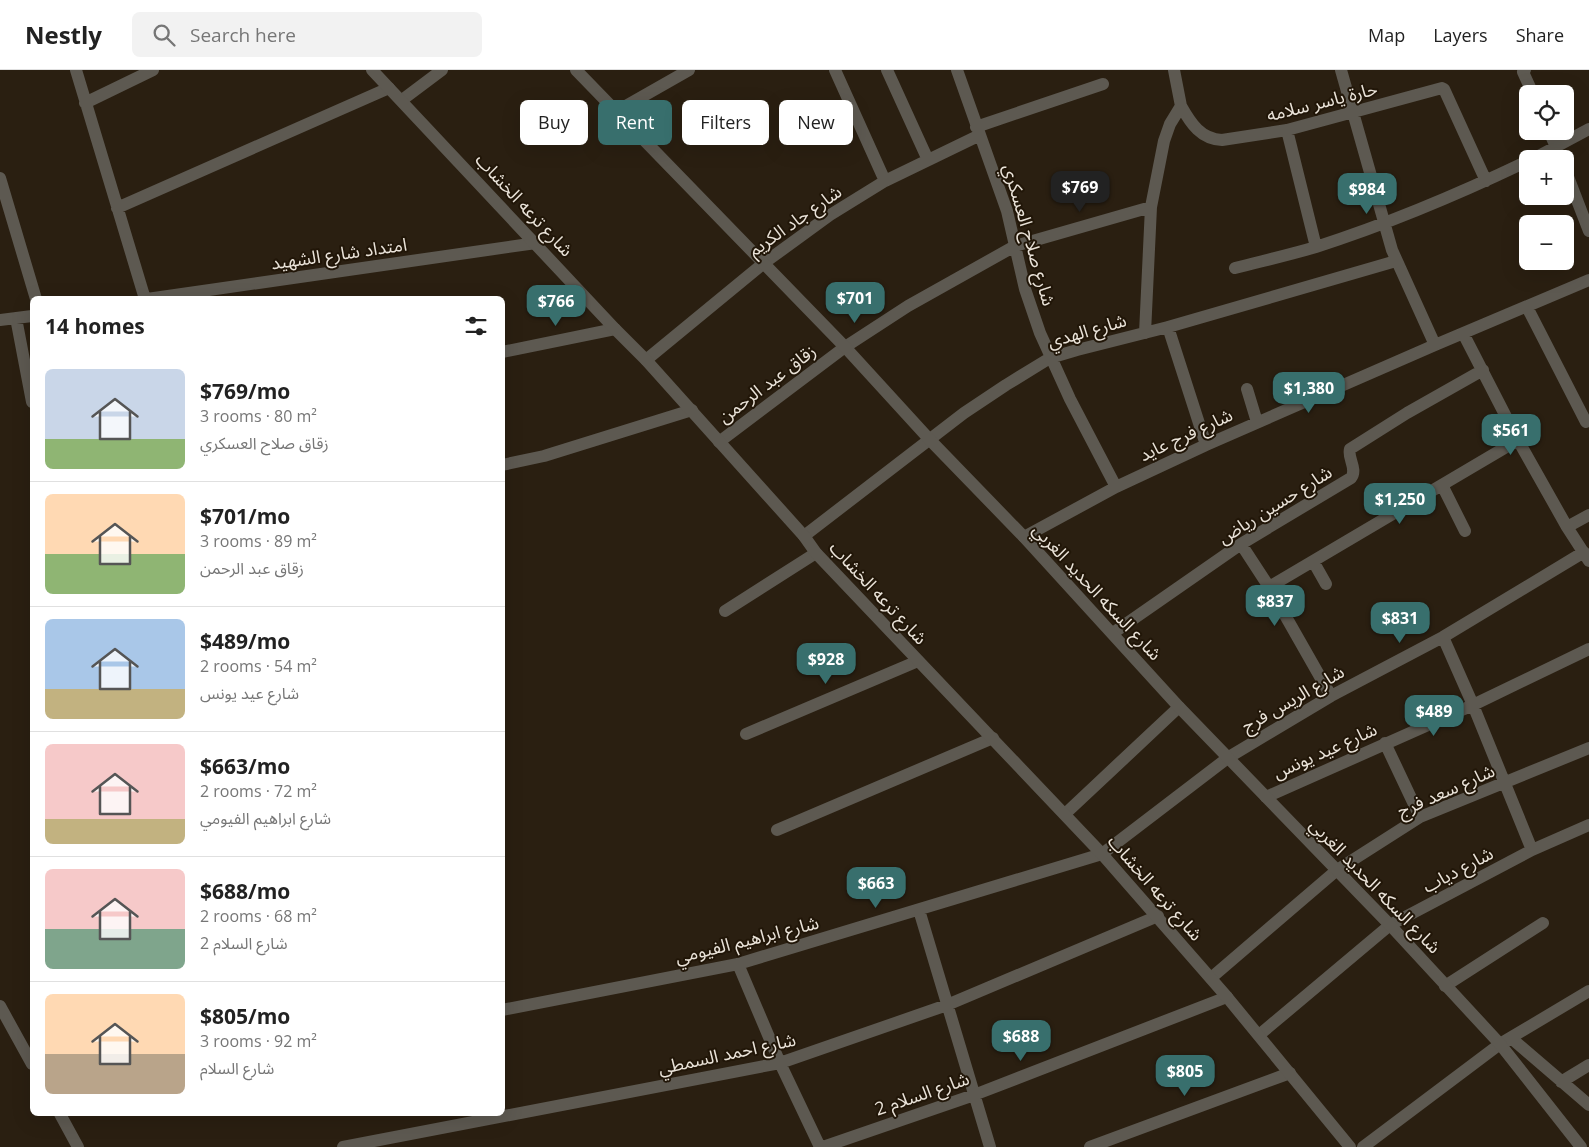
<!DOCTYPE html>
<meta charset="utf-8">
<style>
:root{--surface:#fff;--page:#f2f2f2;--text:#222;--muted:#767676;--line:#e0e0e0;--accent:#386f6d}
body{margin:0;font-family:"Open Sans","Noto Sans Arabic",sans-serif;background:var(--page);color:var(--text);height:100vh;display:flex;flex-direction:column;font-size:19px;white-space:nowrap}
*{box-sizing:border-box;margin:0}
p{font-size:16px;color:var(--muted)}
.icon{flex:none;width:28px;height:28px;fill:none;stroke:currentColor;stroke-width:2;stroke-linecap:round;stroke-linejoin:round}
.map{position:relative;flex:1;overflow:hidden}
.sheet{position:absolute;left:30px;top:226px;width:475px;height:820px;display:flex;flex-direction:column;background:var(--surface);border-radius:8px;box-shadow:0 5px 20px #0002}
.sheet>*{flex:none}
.hud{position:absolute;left:520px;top:30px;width:475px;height:45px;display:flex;gap:10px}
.fabs{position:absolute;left:1519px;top:15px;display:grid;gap:10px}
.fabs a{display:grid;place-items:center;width:55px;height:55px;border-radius:8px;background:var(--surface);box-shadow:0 5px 20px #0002;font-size:25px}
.price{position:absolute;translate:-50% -42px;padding:0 11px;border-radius:10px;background:var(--accent);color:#fff;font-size:16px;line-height:32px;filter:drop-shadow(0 1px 2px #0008)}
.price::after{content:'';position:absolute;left:50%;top:30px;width:15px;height:11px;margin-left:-8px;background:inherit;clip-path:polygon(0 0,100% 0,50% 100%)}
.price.on{background:#222;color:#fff}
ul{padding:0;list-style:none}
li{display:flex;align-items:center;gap:15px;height:125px;padding:0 15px}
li+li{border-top:1px solid var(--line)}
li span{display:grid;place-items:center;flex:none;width:140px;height:100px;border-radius:8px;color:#555}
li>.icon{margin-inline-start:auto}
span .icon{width:60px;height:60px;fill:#fffc;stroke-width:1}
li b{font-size:21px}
h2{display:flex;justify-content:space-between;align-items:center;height:60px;padding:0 15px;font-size:21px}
.chip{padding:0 18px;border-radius:8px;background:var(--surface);box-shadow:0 5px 20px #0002;font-size:18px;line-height:45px}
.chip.on{background:var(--accent);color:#fff}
header{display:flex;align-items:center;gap:30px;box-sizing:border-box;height:70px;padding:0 25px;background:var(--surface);border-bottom:1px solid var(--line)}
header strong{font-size:24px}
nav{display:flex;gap:28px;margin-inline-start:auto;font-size:18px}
.search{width:350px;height:45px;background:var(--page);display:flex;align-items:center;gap:12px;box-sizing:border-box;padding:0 18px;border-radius:8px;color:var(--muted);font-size:19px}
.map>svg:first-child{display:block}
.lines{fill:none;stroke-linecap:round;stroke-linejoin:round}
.minor{stroke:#5d5951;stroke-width:12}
.tertiary{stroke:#5d5951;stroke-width:12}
.labels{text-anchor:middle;stroke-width:4;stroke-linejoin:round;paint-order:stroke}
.street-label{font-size:18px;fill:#eae3d9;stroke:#211608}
</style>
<header>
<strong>Nestly</strong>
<div class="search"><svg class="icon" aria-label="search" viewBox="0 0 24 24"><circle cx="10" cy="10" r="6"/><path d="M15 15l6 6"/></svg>Search here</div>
<nav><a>Map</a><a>Layers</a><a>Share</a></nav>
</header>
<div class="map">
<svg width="1589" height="1077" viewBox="0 0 1589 1077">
<rect width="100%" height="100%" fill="#2a1f11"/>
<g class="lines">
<!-- minor -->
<path class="minor" d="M76 0 145 229
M835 0 885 111
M887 0 928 90
M957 0 1007 141 1025 219 1040 263 1070 329 1116 417
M1341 0 1392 180 1435 275
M1525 0 1523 2 1533 24
M402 30 442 0
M85 33 153 0
M1181 36C1191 54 1201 69 1222 70L1287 60 1442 18 1444 19 1486 111
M617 41 689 0
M976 57 1103 14
M1287 60 1316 177
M1549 61 1561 89
M1533 89 1589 59
M1565 99 1589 161
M0 108 36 229
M117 138 389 18
M1235 198C1262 191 1289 185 1316 177 1388 154 1459 124 1528 91
M147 229 536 173
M1527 237 1586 352
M16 248 32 332
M0 250 32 246
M1168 257 1206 375
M1145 263 1151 137 1164 71 1170 54 1181 36 1174 0
M1463 263 1518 370 1567 457 1589 491
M502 282 615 259
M646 290 764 193 830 145 885 111 980 65
M1247 319 1257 352
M719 372 845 277 908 236 1015 176 1151 137
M502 395 544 386 692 340
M1442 415 1465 461
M1567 457 1589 445
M804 466 964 343 1006 315 1050 288 1077 280 1168 257 1396 191
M1024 467 1116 417 1206 375 1435 275 1589 210
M1241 474 1269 517 1331 626
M1313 491 1326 514
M1269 517 1518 370
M725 541 816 483
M1113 563 1241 474 1351 408C1358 399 1347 388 1350 379L1407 343 1483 300
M1443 567 1473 635 1532 780
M746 664 918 591
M1385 673 1420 747
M1266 727 1473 635 1589 579
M1065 744 1179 637
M777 760 993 668
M919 840 990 1077
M738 894 780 993 820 1077
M1211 908 1337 800 1420 747 1589 678
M1445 916 1543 853
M0 936 32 994
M502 940 738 894 1102 784 1229 687 1331 626 1443 567 1584 482
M1259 965 1390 855 1532 780 1589 755
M1511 968 1589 1035
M1561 1012 1589 995
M60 1044 78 1077
M343 1077 780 993 947 935 1158 846
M823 1077 974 1025 1227 927
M1090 1077 1290 1003
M1363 1077 1500 974 1589 921"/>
<!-- tertiary -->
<path class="tertiary" d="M372 0 615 259 646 290 804 466 816 483 1102 784 1227 927 1350 1077
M576 0 845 277 930 370 1024 467 1179 637 1390 855 1500 974 1581 1077"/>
</g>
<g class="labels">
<!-- street labels -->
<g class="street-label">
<text transform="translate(1322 32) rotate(-14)" y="6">حارة ياسر سلامه</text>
<text transform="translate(524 135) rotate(47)" y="6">شارع ترعه الخشاب</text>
<text transform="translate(795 151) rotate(-35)" y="6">شارع جاد الكريم</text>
<text transform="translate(1029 165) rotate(74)" y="6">شارع صلاح العسكري</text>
<text transform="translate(339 184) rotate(-8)" y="6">امتداد شارع الشهيد</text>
<text transform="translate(1087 261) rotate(-16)" y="6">شارع الهدي</text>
<text transform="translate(767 314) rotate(-37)" y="6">زقاق عبد الرحمن</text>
<text transform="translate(1186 365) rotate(-25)" y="6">شارع فرج عايد</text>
<text transform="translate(1275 435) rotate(-32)" y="6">شارع حسين رياض</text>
<text transform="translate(1097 522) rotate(47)" y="6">شارع السكه الحديد الغربي</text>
<text transform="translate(878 523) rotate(47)" y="6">شارع ترعه الخشاب</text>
<text transform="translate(1293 629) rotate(-30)" y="6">شارع الريس فرج</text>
<text transform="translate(1325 681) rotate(-24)" y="6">شارع عيد يونس</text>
<text transform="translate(1446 721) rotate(-24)" y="6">شارع سعد فرج</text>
<text transform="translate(1458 800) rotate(-28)" y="6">شارع دياب</text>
<text transform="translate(1375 816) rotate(46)" y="6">شارع السكه الحديد الغربي</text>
<text transform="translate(1155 818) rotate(49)" y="6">شارع ترعه الخشاب</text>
<text transform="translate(747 870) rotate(-14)" y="6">شارع ابراهيم الفيومي</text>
<text transform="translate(727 984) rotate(-12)" y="6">شارع احمد السمطي</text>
<text transform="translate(922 1024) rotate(-19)" y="6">شارع السلام 2</text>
</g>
</g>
</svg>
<div class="fabs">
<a><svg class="icon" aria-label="locate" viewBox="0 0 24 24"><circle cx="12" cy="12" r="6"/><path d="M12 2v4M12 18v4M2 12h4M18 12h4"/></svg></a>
<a>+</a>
<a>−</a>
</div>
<b class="price on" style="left:1080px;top:143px">$769</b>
<b class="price" style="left:1367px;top:145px">$984</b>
<b class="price" style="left:855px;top:254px">$701</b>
<b class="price" style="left:556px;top:257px">$766</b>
<b class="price" style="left:1309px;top:344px">$1,380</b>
<b class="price" style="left:1511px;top:386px">$561</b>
<b class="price" style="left:1400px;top:455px">$1,250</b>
<b class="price" style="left:1275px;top:557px">$837</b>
<b class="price" style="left:1400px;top:574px">$831</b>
<b class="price" style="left:826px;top:615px">$928</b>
<b class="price" style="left:1434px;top:667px">$489</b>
<b class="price" style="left:876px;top:839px">$663</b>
<b class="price" style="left:1021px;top:992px">$688</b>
<b class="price" style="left:1185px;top:1027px">$805</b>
<div class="hud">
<a class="chip">Buy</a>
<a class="chip on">Rent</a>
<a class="chip">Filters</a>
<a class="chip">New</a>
</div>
<section class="sheet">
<h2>14 homes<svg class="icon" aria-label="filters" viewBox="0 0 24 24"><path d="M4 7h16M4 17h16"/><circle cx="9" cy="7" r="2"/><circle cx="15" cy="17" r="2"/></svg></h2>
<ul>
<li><span style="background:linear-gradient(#c9d6e8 70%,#8fb573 0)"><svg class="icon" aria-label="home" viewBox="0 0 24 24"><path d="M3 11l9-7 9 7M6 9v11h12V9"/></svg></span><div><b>$769/mo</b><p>3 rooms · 80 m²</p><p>زقاق صلاح العسكري</p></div></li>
<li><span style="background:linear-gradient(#ffd9b3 60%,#8fb573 0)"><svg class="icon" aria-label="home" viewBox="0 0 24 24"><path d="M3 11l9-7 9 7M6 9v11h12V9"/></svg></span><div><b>$701/mo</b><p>3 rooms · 89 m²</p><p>زقاق عبد الرحمن</p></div></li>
<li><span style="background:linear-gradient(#a9c7e8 70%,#c2b280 0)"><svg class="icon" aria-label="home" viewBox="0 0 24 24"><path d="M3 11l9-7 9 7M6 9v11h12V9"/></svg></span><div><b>$489/mo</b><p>2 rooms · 54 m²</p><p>شارع عيد يونس</p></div></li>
<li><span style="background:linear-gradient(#f6c9c9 75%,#c2b280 0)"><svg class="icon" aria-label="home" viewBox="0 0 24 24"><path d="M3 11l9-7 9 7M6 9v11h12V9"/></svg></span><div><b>$663/mo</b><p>2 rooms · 72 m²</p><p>شارع ابراهيم الفيومي</p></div></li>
<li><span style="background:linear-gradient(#f6c9c9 60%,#7fa58c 0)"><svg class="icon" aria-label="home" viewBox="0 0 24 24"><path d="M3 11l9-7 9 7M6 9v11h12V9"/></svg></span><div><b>$688/mo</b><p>2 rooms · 68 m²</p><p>شارع السلام 2</p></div></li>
<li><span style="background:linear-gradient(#ffd9b3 60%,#b9a48a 0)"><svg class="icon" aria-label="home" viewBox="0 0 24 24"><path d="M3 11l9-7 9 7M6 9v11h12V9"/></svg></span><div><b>$805/mo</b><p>3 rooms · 92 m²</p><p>شارع السلام</p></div></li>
</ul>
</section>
</div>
